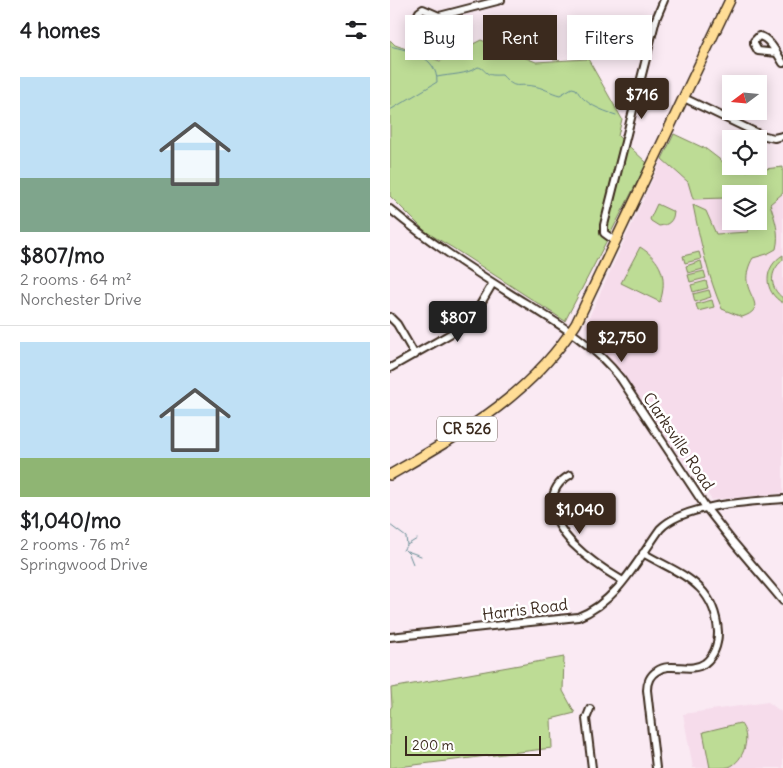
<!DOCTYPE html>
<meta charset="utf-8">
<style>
:root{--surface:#fff;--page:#f2f2f2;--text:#202124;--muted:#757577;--line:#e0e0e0;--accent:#3b2a1e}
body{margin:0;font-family:Delius,sans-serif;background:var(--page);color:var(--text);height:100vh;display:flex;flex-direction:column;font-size:19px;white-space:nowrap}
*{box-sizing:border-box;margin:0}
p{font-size:16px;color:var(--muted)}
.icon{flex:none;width:28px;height:28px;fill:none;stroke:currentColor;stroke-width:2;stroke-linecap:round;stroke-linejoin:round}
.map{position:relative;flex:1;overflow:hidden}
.panel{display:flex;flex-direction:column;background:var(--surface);width:390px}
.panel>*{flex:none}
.guide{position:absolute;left:15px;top:15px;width:302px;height:45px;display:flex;gap:10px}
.needle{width:32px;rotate:254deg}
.fabs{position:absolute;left:332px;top:75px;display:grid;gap:10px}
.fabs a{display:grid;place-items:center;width:45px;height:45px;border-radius:0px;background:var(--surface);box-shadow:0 2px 12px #0003;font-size:25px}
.scale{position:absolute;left:15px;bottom:12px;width:136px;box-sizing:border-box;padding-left:5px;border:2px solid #3b2a1e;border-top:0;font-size:14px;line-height:18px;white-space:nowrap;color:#3b2a1e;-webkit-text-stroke:4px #fff;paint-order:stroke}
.price{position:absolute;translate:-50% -42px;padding:0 11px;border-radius:5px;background:var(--accent);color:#fff;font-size:16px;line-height:32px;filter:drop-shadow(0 1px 2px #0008)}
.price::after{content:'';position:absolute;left:50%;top:30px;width:15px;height:11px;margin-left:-8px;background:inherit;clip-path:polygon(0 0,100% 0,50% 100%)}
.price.active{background:#222;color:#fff}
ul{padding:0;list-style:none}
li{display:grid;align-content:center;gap:10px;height:265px;padding:0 20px}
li+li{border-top:1px solid var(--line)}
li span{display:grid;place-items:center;height:155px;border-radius:0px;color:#555}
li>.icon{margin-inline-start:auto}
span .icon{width:90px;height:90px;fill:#fffc;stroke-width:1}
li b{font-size:21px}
h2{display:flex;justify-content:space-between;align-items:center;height:60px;padding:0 20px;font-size:21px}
.pill{padding:0 18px;border-radius:0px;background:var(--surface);box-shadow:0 2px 12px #0003;font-size:18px;line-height:45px}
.pill.active{background:var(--accent);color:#fff}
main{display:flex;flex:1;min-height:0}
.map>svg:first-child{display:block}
.built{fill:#f6dceb;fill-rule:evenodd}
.green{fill:#bddc95;stroke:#7c835a}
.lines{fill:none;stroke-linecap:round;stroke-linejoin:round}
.stream{stroke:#678d95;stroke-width:1}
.minor-casing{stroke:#3b2a1e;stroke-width:10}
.major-casing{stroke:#3b2a1e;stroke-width:12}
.minor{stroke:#fff;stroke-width:6}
.major{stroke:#ffdd96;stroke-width:9}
.labels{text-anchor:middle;stroke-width:5;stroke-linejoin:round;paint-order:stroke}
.shield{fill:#fff;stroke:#766a62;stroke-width:1}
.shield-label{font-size:15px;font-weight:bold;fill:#3b2a1e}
.street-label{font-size:16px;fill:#3b2a1e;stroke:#fff}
</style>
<main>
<section class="panel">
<h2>4 homes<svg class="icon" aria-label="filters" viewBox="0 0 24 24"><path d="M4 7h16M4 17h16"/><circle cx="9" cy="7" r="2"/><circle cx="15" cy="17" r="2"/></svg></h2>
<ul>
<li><span style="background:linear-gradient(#bfe0f5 65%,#7fa58c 0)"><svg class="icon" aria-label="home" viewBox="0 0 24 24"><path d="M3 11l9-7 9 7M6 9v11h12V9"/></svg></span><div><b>$807/mo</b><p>2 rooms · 64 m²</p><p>Norchester Drive</p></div></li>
<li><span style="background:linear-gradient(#bfe0f5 75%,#8fb573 0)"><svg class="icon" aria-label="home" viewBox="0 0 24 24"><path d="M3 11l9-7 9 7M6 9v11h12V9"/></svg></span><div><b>$1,040/mo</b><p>2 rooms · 76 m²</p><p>Springwood Drive</p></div></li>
</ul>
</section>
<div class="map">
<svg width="393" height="768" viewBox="0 0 393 768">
<rect width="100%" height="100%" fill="#faeaf3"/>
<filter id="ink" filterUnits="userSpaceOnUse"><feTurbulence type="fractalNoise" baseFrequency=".02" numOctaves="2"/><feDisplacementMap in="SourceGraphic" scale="10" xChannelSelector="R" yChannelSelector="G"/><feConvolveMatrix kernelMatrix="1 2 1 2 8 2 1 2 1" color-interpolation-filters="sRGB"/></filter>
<g filter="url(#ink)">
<!-- built -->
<path class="built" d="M272 159 306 175 393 191V493L322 500 195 326ZM341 194H369V221H341Z
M378 702 393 713V768H303L293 714Z"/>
<!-- green -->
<path class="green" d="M0 40 5 45 50 61 91 40 146 62 198 59 232 119 228 136 257 163 175 321 63 248 36 232 0 196Z
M284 134 316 149 346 172 393 167V193L380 204C385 220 390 233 386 249L377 254 363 258C359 264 356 274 357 281 358 297 377 309 352 317L332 309C318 277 310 240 303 205L316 211 326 234 358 232 361 221H369V194H341V201L336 198 303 199 298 182 272 159Z
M267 204 284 212C283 221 279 225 269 226L261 221 260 219Z
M250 247C271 260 278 277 270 302L231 283Z
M309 252 311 259 295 263 293 256Z
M393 255V260C379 271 379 288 393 298V303C373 292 373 267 393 255Z
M311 261 313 269 298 273 296 266Z
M314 271 316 278 300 282 298 275Z
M316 281 318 288 303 292 301 285Z
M319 290 321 297 305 302 303 294Z
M322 300 324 307 308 311 306 304Z
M174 657 173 691 185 713 161 719 162 748 0 768V709L2 706 1 688Z
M350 723C362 736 354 761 339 767 334 768 326 768 320 768L313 732Z"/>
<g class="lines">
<!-- stream -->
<path class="stream" d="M0 46C20 51 47 56 47 82L0 110
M47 77C61 74 76 75 88 67 93 68 93 70 97 73 101 76 107 75 112 75 127 91 125 83 143 86 152 87 161 93 170 95L182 88 186 89C194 104 211 110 226 115
M0 525 16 537 17 545
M13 550 17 545 27 539
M15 550 19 554 23 564
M17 551 31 556"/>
<!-- minor casing -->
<g class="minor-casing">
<path id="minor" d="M49 16 33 9 29 12 28 14 31 19 34 20 111 0
M387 53 368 51 364 44V41L369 36C380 38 387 54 393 63
M294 98 371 135 384 138 393 136
M0 209C38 241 78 267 119 293 159 318 202 341 231 379L317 509 343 542 393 601
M225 241 214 233V225L266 19 274 0
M0 317 7 324 25 355
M0 368 76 325 84 315 103 283
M180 475C150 492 164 524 183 544 197 558 216 571 233 581
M253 553C288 574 325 582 328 632 328 644 325 655 315 663 300 674 281 661 267 671 260 675 257 683 257 690L266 768
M0 637 188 617C227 602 247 561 270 529 293 504 360 502 393 499
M200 709 196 719 202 768"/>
</g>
<!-- major casing -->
<g class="major-casing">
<path id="major" d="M0 475C72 433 139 397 186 324L340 0"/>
</g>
<!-- minor -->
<use href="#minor" class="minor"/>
<!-- major -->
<use href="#major" class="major"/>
</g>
</g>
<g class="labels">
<!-- shield labels -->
<rect class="shield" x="47" y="416.5" width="60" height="25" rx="4"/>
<g class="shield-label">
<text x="77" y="434">CR 526</text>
</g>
<!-- street labels -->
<g class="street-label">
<text transform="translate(289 441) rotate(56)" y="6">Clarksville Road</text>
<text transform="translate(135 609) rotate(-7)" y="6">Harris Road</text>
</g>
</g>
</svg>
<div class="fabs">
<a><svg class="needle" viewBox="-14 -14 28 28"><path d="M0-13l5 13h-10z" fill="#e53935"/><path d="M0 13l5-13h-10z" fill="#757577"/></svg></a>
<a><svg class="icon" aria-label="locate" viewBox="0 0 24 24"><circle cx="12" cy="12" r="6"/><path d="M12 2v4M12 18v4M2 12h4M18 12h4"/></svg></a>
<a><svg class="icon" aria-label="layers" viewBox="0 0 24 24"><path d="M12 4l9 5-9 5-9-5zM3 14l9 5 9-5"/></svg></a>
</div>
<div class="scale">200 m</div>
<b class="price" style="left:252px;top:120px">$716</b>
<b class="price active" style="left:68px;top:343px">$807</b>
<b class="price" style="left:232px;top:363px">$2,750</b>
<b class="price" style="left:190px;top:535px">$1,040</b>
<div class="guide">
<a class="pill">Buy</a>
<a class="pill active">Rent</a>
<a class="pill">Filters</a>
</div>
</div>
</main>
